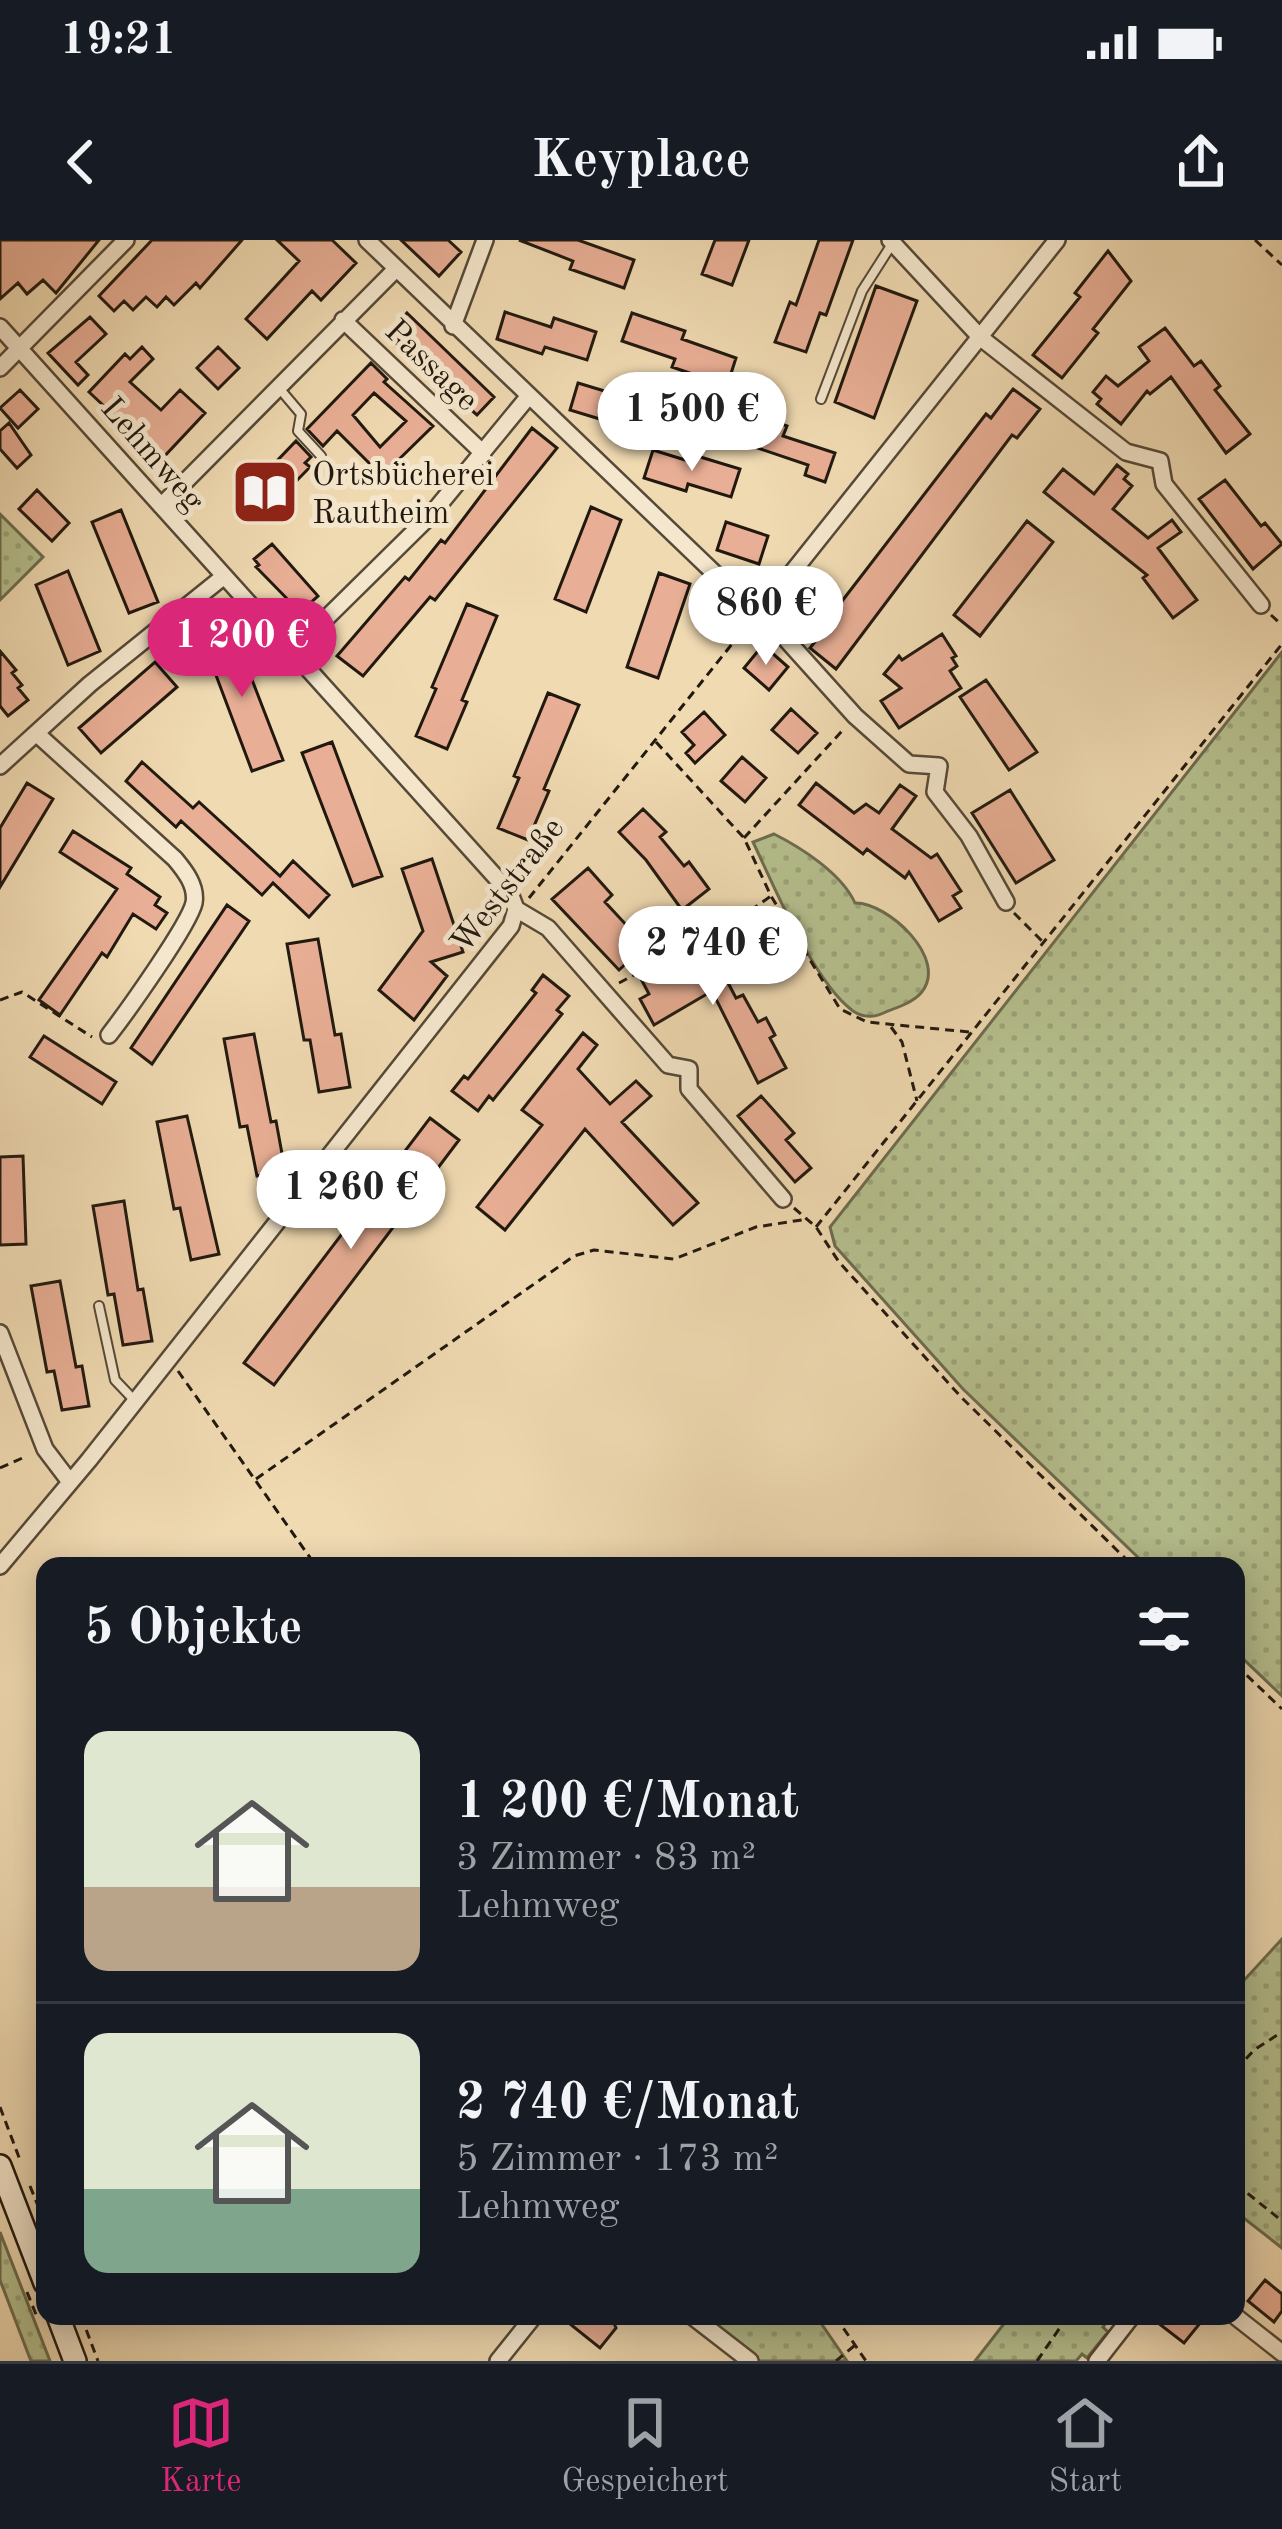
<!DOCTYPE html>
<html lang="de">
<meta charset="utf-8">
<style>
:root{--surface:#171b24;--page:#20242c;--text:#f1f3f6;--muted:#9ea1a6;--line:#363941;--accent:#db2777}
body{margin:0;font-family:"Old Standard TT",serif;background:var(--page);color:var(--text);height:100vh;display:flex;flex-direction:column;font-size:45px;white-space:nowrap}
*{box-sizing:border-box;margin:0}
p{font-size:39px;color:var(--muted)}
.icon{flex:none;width:66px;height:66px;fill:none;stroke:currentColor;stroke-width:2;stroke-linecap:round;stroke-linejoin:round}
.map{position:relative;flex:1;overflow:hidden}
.side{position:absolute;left:36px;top:1317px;width:1209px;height:768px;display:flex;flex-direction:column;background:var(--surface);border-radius:24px;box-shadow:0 6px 30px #0003}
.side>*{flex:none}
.price{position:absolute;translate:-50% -102px;padding:0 27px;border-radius:42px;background:#fff;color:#222;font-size:39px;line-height:78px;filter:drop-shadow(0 3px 6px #0008)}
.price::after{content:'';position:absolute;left:50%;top:72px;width:36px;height:27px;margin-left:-18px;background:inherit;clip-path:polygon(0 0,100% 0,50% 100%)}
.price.selected{background:var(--accent);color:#fff}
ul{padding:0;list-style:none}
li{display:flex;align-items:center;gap:36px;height:300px;padding:0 48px}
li+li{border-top:3px solid var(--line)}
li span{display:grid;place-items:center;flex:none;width:336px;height:240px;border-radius:24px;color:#555}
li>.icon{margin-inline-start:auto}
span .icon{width:144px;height:144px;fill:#fffc;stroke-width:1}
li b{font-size:51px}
h2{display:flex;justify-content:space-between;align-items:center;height:144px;padding:0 48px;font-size:51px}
.status{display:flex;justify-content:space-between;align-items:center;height:84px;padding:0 60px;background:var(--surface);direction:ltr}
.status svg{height:33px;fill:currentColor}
header{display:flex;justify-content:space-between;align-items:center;height:156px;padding:0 48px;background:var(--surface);font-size:54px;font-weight:700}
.tab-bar{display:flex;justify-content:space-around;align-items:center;height:168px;border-top:3px solid var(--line);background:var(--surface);font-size:33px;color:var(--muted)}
.tab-bar a{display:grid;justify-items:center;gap:6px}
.tab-bar .selected{color:var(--accent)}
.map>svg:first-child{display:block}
.green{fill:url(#green-dots);stroke:#6c6c4f;stroke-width:3}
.building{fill:#e9af96;stroke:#21190f;stroke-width:3;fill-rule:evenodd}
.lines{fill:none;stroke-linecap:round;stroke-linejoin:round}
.lane-casing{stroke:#554938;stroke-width:12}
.street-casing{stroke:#554938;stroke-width:20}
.secondary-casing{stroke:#21190f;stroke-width:26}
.path{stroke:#21190f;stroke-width:3;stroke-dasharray:9 6;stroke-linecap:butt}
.lane{stroke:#f5e7cd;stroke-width:8}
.street{stroke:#f5e7cd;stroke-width:15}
.secondary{stroke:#f5e7cd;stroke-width:21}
.labels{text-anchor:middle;stroke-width:10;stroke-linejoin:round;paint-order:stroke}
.street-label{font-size:33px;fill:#21190f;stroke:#f5e7cd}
.poi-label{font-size:33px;fill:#21190f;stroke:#f5e7cd;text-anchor:start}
</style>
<div class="status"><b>19:21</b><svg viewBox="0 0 49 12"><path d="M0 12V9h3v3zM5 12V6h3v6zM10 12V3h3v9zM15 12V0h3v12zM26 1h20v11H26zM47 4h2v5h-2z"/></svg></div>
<header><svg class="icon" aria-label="back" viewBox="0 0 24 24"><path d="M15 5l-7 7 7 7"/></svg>Keyplace<svg class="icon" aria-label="share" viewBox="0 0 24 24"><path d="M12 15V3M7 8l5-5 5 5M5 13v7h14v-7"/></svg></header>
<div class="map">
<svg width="1282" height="2121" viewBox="0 0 1282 2121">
<defs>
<pattern id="green-dots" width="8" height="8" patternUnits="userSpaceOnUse" patternTransform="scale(3)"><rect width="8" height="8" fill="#b6c08f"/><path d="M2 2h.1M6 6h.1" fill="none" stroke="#9ca47a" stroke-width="1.8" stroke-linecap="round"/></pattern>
</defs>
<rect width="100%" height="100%" fill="#f0dab2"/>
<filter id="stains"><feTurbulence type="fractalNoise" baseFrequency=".00167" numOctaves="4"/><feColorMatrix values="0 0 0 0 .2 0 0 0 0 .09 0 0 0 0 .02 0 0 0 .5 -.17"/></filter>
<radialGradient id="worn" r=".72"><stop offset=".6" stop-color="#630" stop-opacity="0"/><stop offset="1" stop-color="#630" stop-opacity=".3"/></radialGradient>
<!-- green -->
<path class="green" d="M0 274 43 317 0 360Z
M1282 412V1456L1236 1412V1326H1147L963 1149 835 1006 830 987Z
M774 594C802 608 842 634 855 663 887 662 950 719 921 753 913 762 899 767 888 771 876 777 865 779 853 771 814 743 774 646 753 602Z
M1282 1699V2008L1236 1972V1749Z
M0 1992 50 2121H31L29 2116 0 2040Z
M701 2076H816L847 2121H757Z
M1010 2076H1111L1103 2087 1108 2092 1087 2118 1082 2114 1076 2121H975Z"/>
<!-- building -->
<path class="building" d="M0 0H99L56 53 43 40 27 54 18 43 0 59Z
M152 0H242L200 48 196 43 174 65 166 57 157 67 146 57 133 70 124 61 114 71 99 56Z
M277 0H332L356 23 321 60 312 51 267 99 246 79 299 21Z
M401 0H448L461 12 439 36Z
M519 0H578L634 20 624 48 570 29 573 21Z
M715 0H749L732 45 702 34Z
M819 0H853L826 75 820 73 806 112 775 102 790 62 796 65Z
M1108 11 1131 41 1093 89 1098 93 1062 138 1033 115 1080 57 1075 53Z
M876 46 917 61 874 178 835 162Z
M505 72 551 87 554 78 596 92 587 120 545 107 542 114 497 99Z
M407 73 494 157 477 175 469 168 466 170 396 103 399 100 390 92Z
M632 73 685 91 682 99 736 118 727 146 672 127 675 119 622 101Z
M90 77 106 94 76 122 88 135 78 145 48 113Z
M1165 88 1194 126 1201 121 1220 146 1215 150 1250 194 1226 213 1171 137 1150 154 1147 151 1121 184 1097 164 1101 159 1093 152 1106 136 1118 146 1149 121 1139 107Z
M142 107 153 119 130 142 161 170 180 150 205 173 158 223 133 199 136 196 89 152 125 114 130 119Z
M218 107 239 128 218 149 197 128Z
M371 123 387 139 384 142 433 186 382 236 337 191 323 206 307 189ZM374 153 406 181 380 207 353 175Z
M578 143 621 156 623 147 666 160 657 188 615 175 613 183 570 170Z
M1013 149 1040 169 1017 198 1012 195 836 429 810 408 832 380 829 378 986 174 991 178Z
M20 150 38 169 18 188 0 168Z
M735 168 787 186 783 196 835 213 825 242 805 235 808 225 725 197Z
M9 183 31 215 17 228 0 209V191Z
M532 188 557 208 435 360 430 357 363 436 337 416 405 337 409 340 441 300 445 303Z
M296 201 311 217 305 223 310 227 269 269 249 250Z
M653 210 695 223 697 216 740 229 731 257 688 244 686 251 644 238Z
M1117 225 1128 234 1124 239 1132 246 1113 269 1148 298 1172 280 1181 292 1158 308 1197 360 1173 378 1143 338 1147 335 1044 252 1063 229 1094 254Z
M1225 240 1261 286 1265 283 1282 304 1253 329 1199 259Z
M37 250 69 283 52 301 19 269Z
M591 267 621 280 586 372 555 359Z
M121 270 158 362 129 373 92 282Z
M1027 281 1053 302 980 396 954 375Z
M726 282 768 296 759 324 717 310Z
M272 304 318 356 300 372 256 327 259 325 254 319Z
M68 331 100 411 68 425 36 345Z
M659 333 690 344 658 438 627 427Z
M467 364 497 376 462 460 467 462 447 509 416 496 436 449 432 447Z
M232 388 283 520 252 531 202 398Z
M942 394 956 416 952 418 957 426 950 431 961 448 899 488 881 461 901 448 884 434 899 416 902 420Z
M763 405 788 427 769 450 744 428Z
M0 411 16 430 12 433 22 445 18 448 28 460 8 476 0 466Z
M155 422 177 447 101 513 79 488Z
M986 440 1037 512 1009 530 960 457Z
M548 453 579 465 544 549 549 551 528 600 498 588 519 538 514 536Z
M791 469 817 493 798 513 772 490Z
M704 472 725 495 695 523 686 513 694 505 682 492Z
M332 502 382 636 353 646 302 513Z
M742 517 766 538 745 562 721 541Z
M142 522 193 568 199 562 280 636 293 621 329 655 309 677 273 643 262 655 181 581 176 587 126 541Z
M27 543 53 559 0 647V588Z
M816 543 854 573 866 564 879 573 900 545 916 556 892 589 931 618 937 614 961 651 953 656 961 668 939 681 909 632 905 638 867 609 863 614 799 565Z
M1010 550 1054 620 1016 643 972 573Z
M643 569 666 592 660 597 684 626 689 622 709 649 682 670 646 620 619 592Z
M73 591 131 628 127 634 160 657 155 665 167 673 156 689 133 674 107 717 102 713 60 775 39 760 117 649 60 612Z
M432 619 463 712 431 722 447 736 414 780 379 750 423 691 402 629Z
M588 628 612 655 605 662 643 703V708L619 730 552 659Z
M227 665 249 681 152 824 131 808Z
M318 699 335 795 341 794 350 847 319 852 310 800H304L287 704Z
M712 712 736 758 743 755 758 782 766 778 775 795 770 798 786 828 758 843 712 751 654 785 640 759 649 754 641 739 680 719 683 726Z
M543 735 569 756 557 770 562 774 493 860 489 856 478 871 452 851 464 836 468 839 536 753 532 750Z
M583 793 597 805 578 829 610 864 636 841 651 856 622 882 698 963 673 985 585 889 505 990 477 967 542 885 522 870Z
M254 794 271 882 276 881 285 930 257 936 247 886 240 887 224 799Z
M44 796 116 842 102 864 30 817Z
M761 856 794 893 786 900 811 928 795 942 738 876Z
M187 876 219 1014 191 1020 180 968 174 969 157 882Z
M430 878 459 900 274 1145 244 1123Z
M23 916 26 1004 0 1005V917Z
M124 961 138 1050 143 1049 152 1101 123 1105 114 1054 108 1055 93 966Z
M60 1041 76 1127 82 1126 89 1166 62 1170 54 1131 47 1132 31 1046Z
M1265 2040 1282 2054V2071L1274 2082 1248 2061Z
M560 2076H611L616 2088 600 2108Z
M1149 2076H1193L1201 2082 1184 2103Z"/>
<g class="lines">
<!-- lane casing -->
<g class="lane-casing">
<path id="lane" d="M279 148 301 174 298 191 321 216
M821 159 862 51 892 4
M99 1066 115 1140 135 1161"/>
</g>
<!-- street casing -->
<g class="street-casing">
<path id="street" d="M367 0 733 351 757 367 855 476 909 524 939 526 935 552 969 596 1006 662
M890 0 981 98 1126 212 1160 221 1164 244 1261 365
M343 80 483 213
M453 86 485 0
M0 87 510 653 516 669 548 688 668 825 689 829V849L783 959
M0 128 126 0
M161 266 396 29
M757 367 775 354 1057 0
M292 412 430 276 528 157
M36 493 175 619C185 631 197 646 194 663 189 685 126 773 109 795
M0 526 90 444 223 337
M0 1093 45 1209 70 1242
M0 1326 89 1220 511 686 516 669
M692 2076 750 2121
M1235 2076 1282 2113
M498 2121 534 2076
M1097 2121 1132 2076"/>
</g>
<!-- secondary casing -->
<g class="secondary-casing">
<path id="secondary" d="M0 1926 45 2043
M58 2076 75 2121"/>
</g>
<!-- path -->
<path class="path" d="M1255 0 1282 25
M1271 375 1282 385
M656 502 744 598 771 656 840 769 867 782 969 792
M744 598 842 491
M529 658 748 384
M1014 673 1044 703
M619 743 741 677 771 656
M0 760 22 752 92 797
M891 787 902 802 917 861
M794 968 816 987 839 1022 961 1157 1133 1326
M816 987 1282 404
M178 1131 316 1326
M0 1228 27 1216
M256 1239 574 1016 594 1010 674 1019 756 987 808 979
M1236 1425 1282 1469
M1236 1830 1254 1810 1282 1792
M0 1867 20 1920
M1236 1944 1282 1981
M30 1946 45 1983
M27 2052 37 2077
M81 2076 98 2121
M835 2076 866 2121
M836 2121 854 2106
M1037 2121 1068 2076"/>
<!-- lane -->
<use href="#lane" class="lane"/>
<!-- street -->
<use href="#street" class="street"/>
<!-- secondary -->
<use href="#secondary" class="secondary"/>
</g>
<!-- icons -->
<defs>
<g id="library-square" transform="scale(3.45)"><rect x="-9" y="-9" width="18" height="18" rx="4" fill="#8f2418" stroke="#f5e7cd"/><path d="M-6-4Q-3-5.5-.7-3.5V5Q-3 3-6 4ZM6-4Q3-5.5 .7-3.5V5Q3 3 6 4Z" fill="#fff"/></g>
</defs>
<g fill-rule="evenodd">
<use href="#library-square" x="265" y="252"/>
</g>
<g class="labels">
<!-- street labels -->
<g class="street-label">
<text transform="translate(433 124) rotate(44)" y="12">Passage</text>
<text transform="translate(154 213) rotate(49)" y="12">Lehmweg</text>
<text transform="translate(506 644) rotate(-52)" y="12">Weststraße</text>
</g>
<!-- poi labels -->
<g class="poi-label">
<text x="312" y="245">Ortsbücherei<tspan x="312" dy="38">Rautheim</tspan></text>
</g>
</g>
<rect width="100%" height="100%" filter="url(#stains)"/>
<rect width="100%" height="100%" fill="url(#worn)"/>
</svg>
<b class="price" style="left:692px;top:234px">1 500 €</b>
<b class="price" style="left:766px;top:428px">860 €</b>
<b class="price selected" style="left:242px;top:460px">1 200 €</b>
<b class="price" style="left:713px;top:768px">2 740 €</b>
<b class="price" style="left:351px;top:1012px">1 260 €</b>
<section class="side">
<h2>5 Objekte<svg class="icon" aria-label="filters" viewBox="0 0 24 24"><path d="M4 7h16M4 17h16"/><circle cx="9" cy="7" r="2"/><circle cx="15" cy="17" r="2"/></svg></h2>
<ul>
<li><span style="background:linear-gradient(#dfe7d0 65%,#b9a48a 0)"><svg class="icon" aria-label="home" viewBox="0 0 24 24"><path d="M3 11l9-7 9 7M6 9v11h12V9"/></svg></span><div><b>1 200 €/Monat</b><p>3 Zimmer · 83 m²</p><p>Lehmweg</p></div></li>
<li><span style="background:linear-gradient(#dfe7d0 65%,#7fa58c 0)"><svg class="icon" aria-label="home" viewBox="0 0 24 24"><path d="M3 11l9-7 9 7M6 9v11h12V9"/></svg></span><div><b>2 740 €/Monat</b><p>5 Zimmer · 173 m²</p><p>Lehmweg</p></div></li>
</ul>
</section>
</div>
<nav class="tab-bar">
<a class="selected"><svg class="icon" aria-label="map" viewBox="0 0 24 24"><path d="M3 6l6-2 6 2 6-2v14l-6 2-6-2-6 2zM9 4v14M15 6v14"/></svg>Karte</a>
<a><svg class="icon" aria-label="saved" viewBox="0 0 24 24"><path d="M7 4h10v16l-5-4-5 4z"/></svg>Gespeichert</a>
<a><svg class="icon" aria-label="home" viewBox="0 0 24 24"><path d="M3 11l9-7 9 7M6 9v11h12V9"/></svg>Start</a>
</nav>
